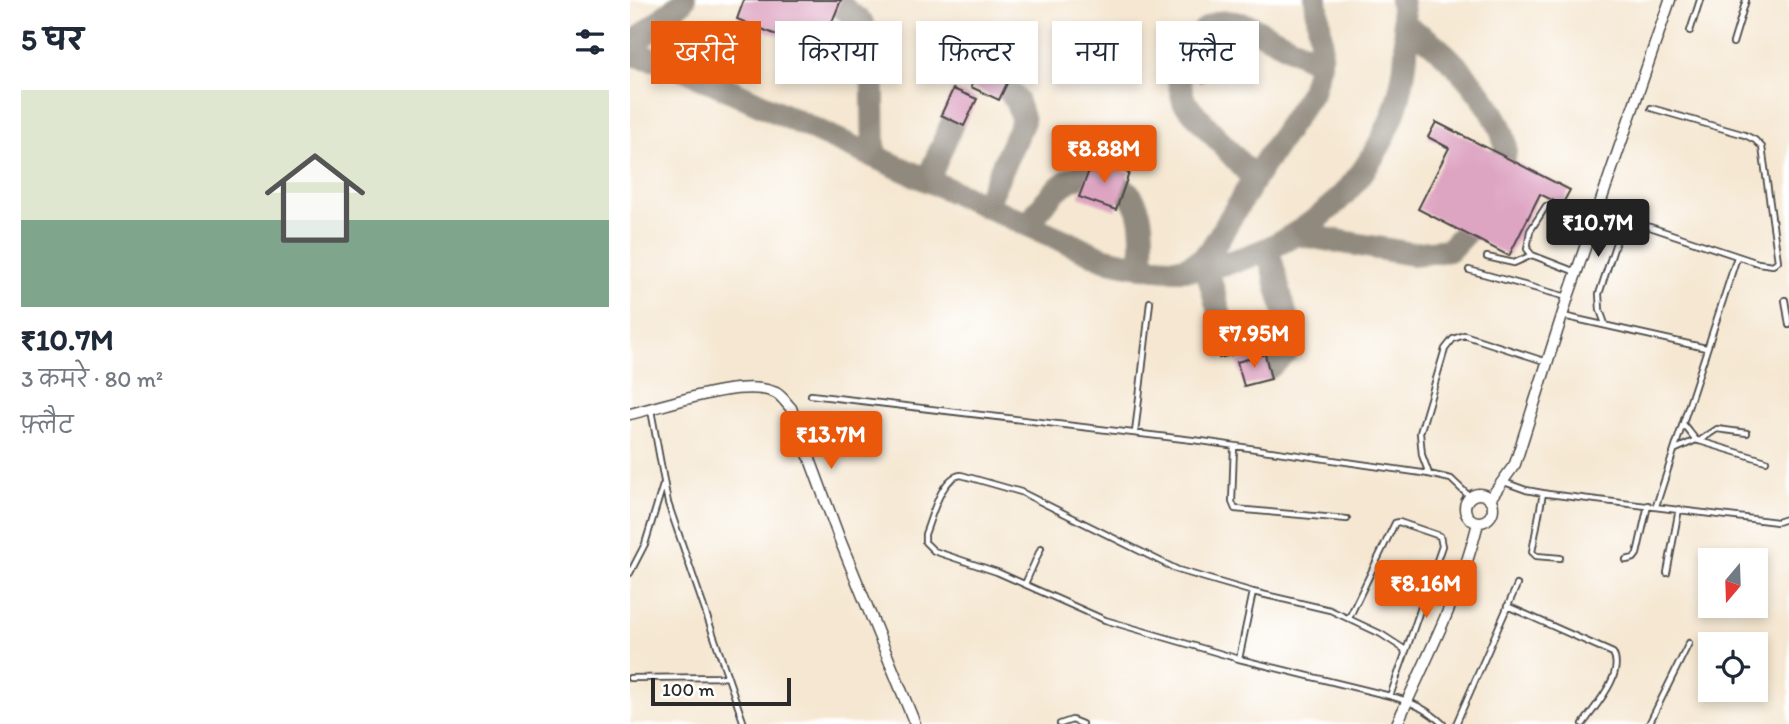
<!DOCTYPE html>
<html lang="hi">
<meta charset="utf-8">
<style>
:root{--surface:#fff;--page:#f6f6f7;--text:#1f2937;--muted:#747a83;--accent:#ea580c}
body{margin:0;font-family:Itim,"Playpen Sans Deva",sans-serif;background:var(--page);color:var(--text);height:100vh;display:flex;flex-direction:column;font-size:26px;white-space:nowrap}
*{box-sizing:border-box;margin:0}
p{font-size:23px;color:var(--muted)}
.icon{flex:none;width:38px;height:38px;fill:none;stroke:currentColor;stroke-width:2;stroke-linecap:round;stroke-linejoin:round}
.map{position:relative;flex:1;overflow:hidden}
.side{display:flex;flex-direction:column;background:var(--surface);width:630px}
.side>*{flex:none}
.banner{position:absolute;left:21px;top:21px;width:665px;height:63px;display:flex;gap:14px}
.needle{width:46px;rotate:199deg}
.controls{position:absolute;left:1068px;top:548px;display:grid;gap:14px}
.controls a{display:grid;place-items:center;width:70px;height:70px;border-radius:0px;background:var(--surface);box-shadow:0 4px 10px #0003;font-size:35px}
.scale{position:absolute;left:21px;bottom:18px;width:140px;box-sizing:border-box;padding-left:7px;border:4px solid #2b2b2b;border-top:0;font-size:19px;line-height:24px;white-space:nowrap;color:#2b2b2b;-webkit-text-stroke:5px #fff;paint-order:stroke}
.price{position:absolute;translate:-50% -60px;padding:0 16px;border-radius:7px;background:var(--accent);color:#fff;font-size:23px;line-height:46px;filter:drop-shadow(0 2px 4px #0008)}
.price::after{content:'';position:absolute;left:50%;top:42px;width:21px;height:16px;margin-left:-10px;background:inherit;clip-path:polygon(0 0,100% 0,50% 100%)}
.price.on{background:#222;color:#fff}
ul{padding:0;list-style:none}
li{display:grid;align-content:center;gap:14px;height:371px;padding:0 21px}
li span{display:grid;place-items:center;height:217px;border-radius:0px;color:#555}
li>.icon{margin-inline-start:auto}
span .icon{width:126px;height:126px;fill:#fffc;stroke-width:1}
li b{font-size:30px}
h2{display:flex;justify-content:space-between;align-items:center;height:84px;padding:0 21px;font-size:30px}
.chip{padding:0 24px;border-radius:0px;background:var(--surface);box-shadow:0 4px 10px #0003;font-size:24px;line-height:63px}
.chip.on{background:var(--accent);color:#fff}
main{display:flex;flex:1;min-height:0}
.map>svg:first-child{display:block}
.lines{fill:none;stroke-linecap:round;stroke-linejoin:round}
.taxiway{stroke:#90897e;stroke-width:24}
.building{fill:#dea5c3}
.service-casing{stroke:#494744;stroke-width:8}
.minor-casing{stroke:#494744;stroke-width:13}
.service{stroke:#fff;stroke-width:4.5}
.minor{stroke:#fff;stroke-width:10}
</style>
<main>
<section class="side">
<h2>5 घर<svg class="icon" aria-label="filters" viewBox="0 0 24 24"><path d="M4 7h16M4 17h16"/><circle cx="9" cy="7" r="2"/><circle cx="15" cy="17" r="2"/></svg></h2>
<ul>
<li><span style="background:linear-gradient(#dfe7d0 60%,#7fa58c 0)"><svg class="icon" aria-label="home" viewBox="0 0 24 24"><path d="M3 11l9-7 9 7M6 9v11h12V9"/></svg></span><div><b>₹10.7M</b><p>3 कमरे · 80 m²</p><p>फ़्लैट</p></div></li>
</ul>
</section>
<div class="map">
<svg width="1159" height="724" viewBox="0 0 1159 724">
<rect width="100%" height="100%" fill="#fff"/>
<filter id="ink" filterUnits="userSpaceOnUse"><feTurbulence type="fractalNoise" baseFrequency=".0143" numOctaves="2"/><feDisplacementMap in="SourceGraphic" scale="14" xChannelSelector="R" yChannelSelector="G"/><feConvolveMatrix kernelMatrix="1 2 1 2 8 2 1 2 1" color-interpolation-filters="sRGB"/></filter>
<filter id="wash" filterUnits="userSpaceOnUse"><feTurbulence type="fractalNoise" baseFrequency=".00686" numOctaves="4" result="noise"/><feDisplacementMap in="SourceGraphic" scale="28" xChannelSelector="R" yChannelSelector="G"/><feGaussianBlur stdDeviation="1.57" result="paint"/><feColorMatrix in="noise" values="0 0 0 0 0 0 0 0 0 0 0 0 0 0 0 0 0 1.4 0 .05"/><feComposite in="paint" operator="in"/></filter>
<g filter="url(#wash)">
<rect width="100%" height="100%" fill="#f5e7d1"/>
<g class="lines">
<!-- taxiway -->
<path class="taxiway" d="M211 6 232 23 242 45 244 156
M775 26C784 32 795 37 803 44 827 64 884 124 874 157
M568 38C583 19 596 20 619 26L690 63
M0 47 54 0
M0 54 27 60 59 71 205 139 475 259C501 265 527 270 554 269 670 263 768 170 776 53 777 36 774 17 771 0
M551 72 549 81 554 102 624 179
M299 177 323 121
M493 188C516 206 512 240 512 267
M355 206 393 121 386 99 375 87
M398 225C412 206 431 176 457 175
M666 234 782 254 819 250 835 233
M638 250 661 335 657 352 638 368
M576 265 593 327
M557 267 571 260 581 250 624 179 682 91 690 63 691 39 686 0"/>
</g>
<g id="blocks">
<!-- building -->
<path class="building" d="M114 0H211L183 69 167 62 174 46 107 19Z
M555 31 590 50 573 83 537 65Z
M351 64 380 77 369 100 341 87Z
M323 89 347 99 334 126 311 115Z
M806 122 940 190 932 205 910 194 879 256 788 209 819 148 798 137Z
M463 160 499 173 486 210 449 197Z
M607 323 614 352 589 358 581 330Z
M635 354 641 379 614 386 607 362Z"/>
</g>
</g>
<g filter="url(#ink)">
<use href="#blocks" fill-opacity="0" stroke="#494744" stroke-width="2"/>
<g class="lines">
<!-- service casing -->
<g class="service-casing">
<path id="service" d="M1060 31 1070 0
M1103 43 1116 0
M969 210 1128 263 1143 265 1148 261 1132 147 1125 140 1115 135 1021 108
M857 257 884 263 902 255
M839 270 937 297
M946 272 902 255 897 249 900 231 916 206 924 207 963 224
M1155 300 1159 325
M933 316 1076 348
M975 324 970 310 969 294 994 218
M181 395 571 441 799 474 821 479 840 497
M21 410 38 503 114 724
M1054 425 1066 440 1136 461
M505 433 520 302
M1069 441 1087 429 1117 433
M604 446 602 502 605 509 717 519
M1046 449 1066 440
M799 474 792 455 790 433 815 349 823 339 834 335 917 362
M874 482 896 490 918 494 1147 522 1159 518
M913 493 902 552 906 556 930 558
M1026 506 1107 257
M996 560 1004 558 1007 554 1018 505
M0 573 15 544 33 485
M1037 573 1049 509
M395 584 411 548
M877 606 983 653C995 674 965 706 953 724
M719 618 765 523 769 522 810 536 812 546 776 651
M609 659 623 592
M0 678 98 677
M760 696 775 654 774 649 751 634 700 610 623 592 548 570 391 492 331 475C311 477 302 517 295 534V542L304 551 367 572 475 620 609 659 760 696C781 701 797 709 813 724
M430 724 442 720 452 724
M826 724 887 585
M1019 724 1059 643"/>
</g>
<!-- minor casing -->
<g class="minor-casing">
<path id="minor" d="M0 414C36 406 112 377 146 393 152 396 156 403 161 408L210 540 285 724
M835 508a14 14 0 1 1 28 0a14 14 0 1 1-28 0Z
M860 499 885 464 938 297 1040 0
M767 724C796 658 831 593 848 523"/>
</g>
<!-- service -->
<use href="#service" class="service"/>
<!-- minor -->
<use href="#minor" class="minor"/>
</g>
</g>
</svg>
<div class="controls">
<a><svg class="needle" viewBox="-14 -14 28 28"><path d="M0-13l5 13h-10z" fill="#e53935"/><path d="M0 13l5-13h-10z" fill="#747a83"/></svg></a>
<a><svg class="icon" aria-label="locate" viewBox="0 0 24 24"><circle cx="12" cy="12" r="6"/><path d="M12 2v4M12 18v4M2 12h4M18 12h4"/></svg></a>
</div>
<div class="scale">100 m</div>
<b class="price" style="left:474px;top:185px">₹8.88M</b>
<b class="price on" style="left:968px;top:259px">₹10.7M</b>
<b class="price" style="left:624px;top:370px">₹7.95M</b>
<b class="price" style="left:201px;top:471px">₹13.7M</b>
<b class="price" style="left:796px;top:620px">₹8.16M</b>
<div class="banner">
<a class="chip on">खरीदें</a>
<a class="chip">किराया</a>
<a class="chip">फ़िल्टर</a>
<a class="chip">नया</a>
<a class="chip">फ़्लैट</a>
</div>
</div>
</main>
